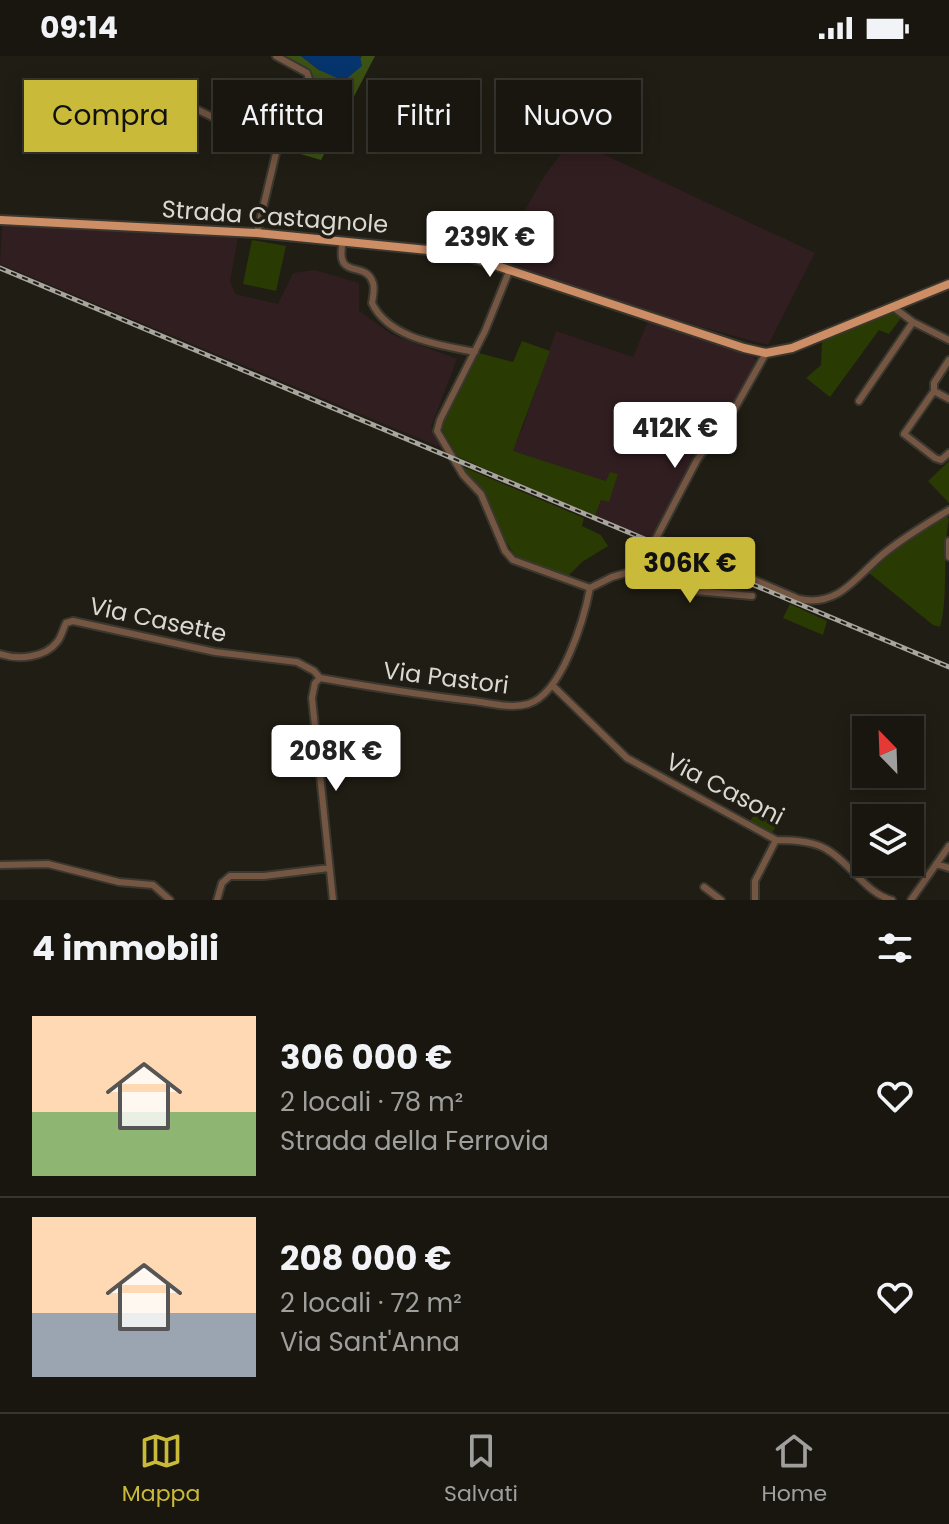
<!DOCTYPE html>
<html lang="it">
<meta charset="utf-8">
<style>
:root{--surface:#18160f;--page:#25231d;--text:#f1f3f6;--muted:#9f9f9e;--line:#36352f;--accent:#caba39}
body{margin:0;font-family:Poppins,sans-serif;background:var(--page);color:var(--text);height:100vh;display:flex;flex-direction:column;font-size:30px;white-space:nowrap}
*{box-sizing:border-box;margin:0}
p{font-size:26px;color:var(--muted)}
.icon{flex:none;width:44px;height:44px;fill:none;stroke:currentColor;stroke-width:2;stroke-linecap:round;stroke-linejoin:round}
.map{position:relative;height:844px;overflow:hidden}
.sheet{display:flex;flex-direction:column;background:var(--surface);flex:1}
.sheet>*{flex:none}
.guide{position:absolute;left:24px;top:24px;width:902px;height:72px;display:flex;gap:16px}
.needle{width:52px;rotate:337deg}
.controls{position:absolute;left:852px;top:660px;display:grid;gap:16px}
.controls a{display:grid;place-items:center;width:72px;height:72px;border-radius:0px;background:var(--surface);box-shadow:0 4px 20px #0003,0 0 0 2px var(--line);font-size:40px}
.price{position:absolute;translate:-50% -68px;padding:0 18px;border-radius:8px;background:#fff;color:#222;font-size:26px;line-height:52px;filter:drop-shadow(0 2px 4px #0008)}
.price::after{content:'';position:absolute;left:50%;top:48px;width:24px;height:18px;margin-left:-12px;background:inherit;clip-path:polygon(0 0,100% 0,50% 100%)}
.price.current{background:var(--accent);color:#111}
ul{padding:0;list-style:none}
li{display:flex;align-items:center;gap:24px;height:200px;padding:0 32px}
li+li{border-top:2px solid var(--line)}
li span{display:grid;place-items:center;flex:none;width:224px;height:160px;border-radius:0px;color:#555}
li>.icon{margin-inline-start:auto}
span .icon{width:96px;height:96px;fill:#fffc;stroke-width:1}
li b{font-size:34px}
h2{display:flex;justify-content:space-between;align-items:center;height:96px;padding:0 32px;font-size:34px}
.chip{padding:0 28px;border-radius:0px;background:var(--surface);box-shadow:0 4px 20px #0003,0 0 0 2px var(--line);font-size:28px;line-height:72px}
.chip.current{background:var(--accent);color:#111}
.status{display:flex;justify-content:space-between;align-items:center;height:56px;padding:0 40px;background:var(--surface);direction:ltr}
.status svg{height:22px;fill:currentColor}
.menu{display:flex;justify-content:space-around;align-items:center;height:112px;border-top:2px solid var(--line);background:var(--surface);font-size:22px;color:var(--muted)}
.menu a{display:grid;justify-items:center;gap:4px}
.menu .current{color:var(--accent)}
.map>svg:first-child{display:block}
.built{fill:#292415}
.industrial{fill:#311e21}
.green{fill:#293a03}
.forest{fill:#3c5114}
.water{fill:#06356e}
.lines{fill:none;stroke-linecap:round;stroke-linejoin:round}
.minor-casing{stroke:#3a372f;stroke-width:10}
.major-casing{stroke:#3a372f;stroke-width:12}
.minor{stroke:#745643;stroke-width:6}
.major{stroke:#cd8e66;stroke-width:8}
.rail-casing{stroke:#a7a59e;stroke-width:5}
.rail{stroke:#201d14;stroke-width:2;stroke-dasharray:6;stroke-linecap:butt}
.labels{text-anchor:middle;stroke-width:7;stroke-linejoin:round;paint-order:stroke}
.street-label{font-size:24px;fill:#dad8d2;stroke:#201d14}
</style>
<div class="status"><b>09:14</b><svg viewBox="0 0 49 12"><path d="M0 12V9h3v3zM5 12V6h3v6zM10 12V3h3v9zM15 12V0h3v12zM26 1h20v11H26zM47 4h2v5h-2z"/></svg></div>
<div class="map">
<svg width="949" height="844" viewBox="0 0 949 844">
<rect width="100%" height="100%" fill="#201d14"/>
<!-- built -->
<path class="built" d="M658 487 949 609V613L657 490Z"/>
<!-- industrial -->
<path class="industrial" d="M564 94 603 98 815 197 768 289 705 272 495 206 545 119Z
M2 169 238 182 230 225 235 238 278 248 293 217 315 214 359 227V255L393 279 457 303 431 371 442 392 0 208Z
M648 265 751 297 756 305 729 353 696 402 653 484 595 460 601 444 609 446 606 425 512 395 523 371 556 275 633 301Z"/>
<!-- green -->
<path class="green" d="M252 184 286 190 276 235 243 228Z
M891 255 901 262 889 278 879 274 830 341 806 322 821 309 822 284Z
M522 285 550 295 513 395 606 425 610 416 618 418 609 446 601 444 595 460 458 401 440 370 475 296 513 306Z
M949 405V447L928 425Z
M461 410 584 462 582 470 601 479 608 490 582 506 567 521 516 501 502 479 486 438Z
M946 459 949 463C942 496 949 541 940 571L933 569 869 517 900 490Z
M790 548 827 565 823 579 783 562Z
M762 747 782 760 772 777 750 765Z"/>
<!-- forest -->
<path class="forest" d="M275 0H301L319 14 362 1 360 0H375L321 104 280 92 292 55 289 53 307 16Z"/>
<!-- water -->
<path class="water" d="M301 0H360L362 10 344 25 319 14Z"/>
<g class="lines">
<!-- minor casing -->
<g class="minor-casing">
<path id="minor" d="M228 42 286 73
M178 44 277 93
M257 177 277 93 309 23 307 17 276 0
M343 185C334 226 366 203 373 227 375 233 373 241 372 247 389 283 441 289 475 296
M510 213 485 275 440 364 437 375 463 419 481 438 505 495 513 504 590 532
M893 251 913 266 949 284
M934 335V327L949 304
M949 343 934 335 904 378 935 402 941 404 949 397
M859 345 913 266
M656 482 799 543C841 552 858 517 887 495 906 480 928 467 949 454
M949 485V501
M640 513 696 535 752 540
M590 532 612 521 640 513 697 404 735 352 766 297
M0 598C18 604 45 602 57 586 61 582 63 573 66 567L73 565 215 596 297 606 314 615 320 622
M320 622C371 631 422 639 473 645 490 647 511 653 528 648 562 638 584 563 590 532
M320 622 315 627 312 642 333 844
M553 630 627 702 776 784C792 784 813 785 826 793 850 806 865 837 892 844
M936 808 949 812
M0 809 48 808 119 826 153 829 170 844
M704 831 721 844
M217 844 222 827 230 820H264L329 812
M755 844V825L776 784
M911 844 949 790"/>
</g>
<!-- major casing -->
<g class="major-casing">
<path id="major" d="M0 164 257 177 458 197 744 292 766 297 792 292 949 228"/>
</g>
<!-- minor -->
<use href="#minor" class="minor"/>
<!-- major -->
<use href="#major" class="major"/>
<!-- rail casing -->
<g class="rail-casing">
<path id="rail" d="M0 212 949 611"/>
</g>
<!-- rail -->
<use href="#rail" class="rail"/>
</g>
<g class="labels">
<!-- street labels -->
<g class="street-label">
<text transform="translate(275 161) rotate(4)" y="8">Strada Castagnole</text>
<text transform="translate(158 564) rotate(12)" y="8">Via Casette</text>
<text transform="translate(446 622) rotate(7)" y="8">Via Pastori</text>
<text transform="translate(725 733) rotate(27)" y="8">Via Casoni</text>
</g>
</g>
</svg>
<div class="controls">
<a><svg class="needle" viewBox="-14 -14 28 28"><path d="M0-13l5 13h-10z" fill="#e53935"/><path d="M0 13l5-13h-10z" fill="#9f9f9e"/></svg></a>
<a><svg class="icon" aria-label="layers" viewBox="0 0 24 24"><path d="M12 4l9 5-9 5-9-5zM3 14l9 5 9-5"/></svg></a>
</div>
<b class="price" style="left:490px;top:223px">239K €</b>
<b class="price" style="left:675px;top:414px">412K €</b>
<b class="price current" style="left:690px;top:549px">306K €</b>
<b class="price" style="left:336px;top:737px">208K €</b>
<div class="guide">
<a class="chip current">Compra</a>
<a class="chip">Affitta</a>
<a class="chip">Filtri</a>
<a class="chip">Nuovo</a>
</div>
</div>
<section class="sheet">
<h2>4 immobili<svg class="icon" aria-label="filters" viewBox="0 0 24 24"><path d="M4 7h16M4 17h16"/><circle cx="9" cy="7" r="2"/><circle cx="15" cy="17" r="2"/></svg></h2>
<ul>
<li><span style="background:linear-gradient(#ffd9b3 60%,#8fb573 0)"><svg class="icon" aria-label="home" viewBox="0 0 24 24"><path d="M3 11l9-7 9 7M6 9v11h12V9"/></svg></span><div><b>306 000 €</b><p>2 locali · 78 m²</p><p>Strada della Ferrovia</p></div><svg class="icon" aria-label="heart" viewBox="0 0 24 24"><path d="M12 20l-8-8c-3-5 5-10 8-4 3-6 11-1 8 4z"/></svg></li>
<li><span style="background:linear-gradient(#ffd9b3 60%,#9aa5b1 0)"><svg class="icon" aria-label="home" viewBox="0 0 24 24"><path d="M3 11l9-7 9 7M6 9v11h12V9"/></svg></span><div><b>208 000 €</b><p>2 locali · 72 m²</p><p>Via Sant'Anna</p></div><svg class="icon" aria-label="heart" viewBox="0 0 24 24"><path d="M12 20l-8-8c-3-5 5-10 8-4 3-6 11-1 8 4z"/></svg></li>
</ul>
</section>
<nav class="menu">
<a class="current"><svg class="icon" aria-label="map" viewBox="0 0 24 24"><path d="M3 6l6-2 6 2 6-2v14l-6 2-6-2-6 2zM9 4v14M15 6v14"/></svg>Mappa</a>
<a><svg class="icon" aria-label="saved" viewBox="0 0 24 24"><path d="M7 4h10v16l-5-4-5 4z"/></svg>Salvati</a>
<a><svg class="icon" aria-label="home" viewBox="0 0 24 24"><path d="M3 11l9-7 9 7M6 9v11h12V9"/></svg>Home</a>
</nav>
